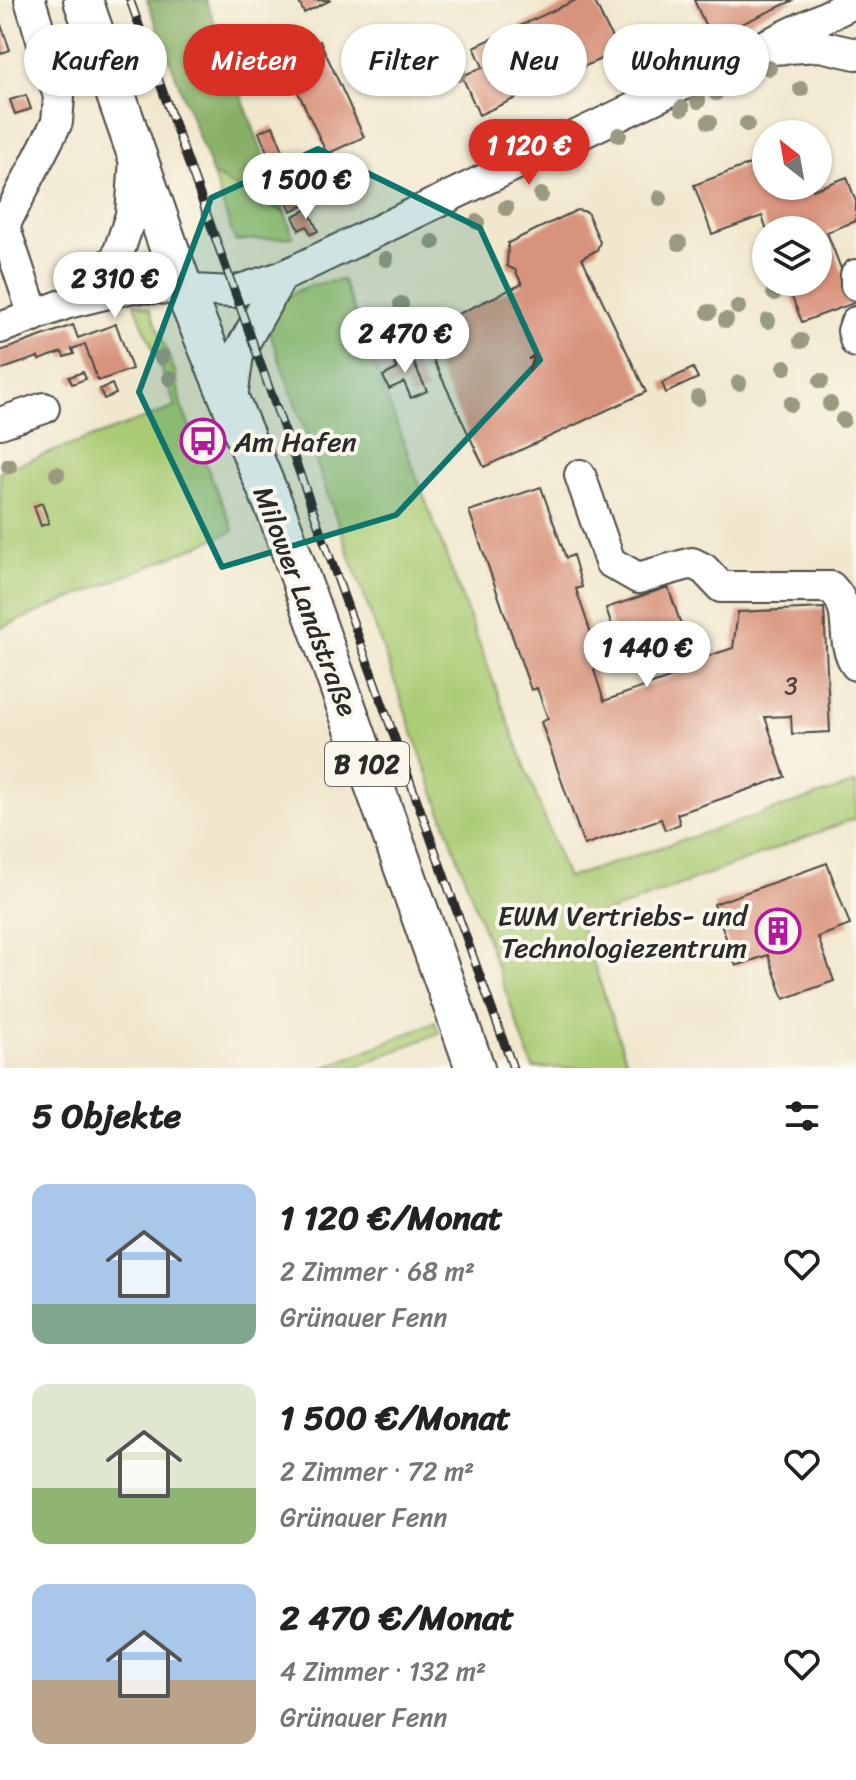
<!DOCTYPE html>
<html lang="de">
<meta charset="utf-8">
<style>
:root{--surface:#fff;--page:#f6f6f6;--text:#222;--muted:#767676;--accent:#d93025}
body{margin:0;font-family:Sriracha,sans-serif;background:var(--page);color:var(--text);height:100vh;display:flex;flex-direction:column;font-size:30px;white-space:nowrap}
*{box-sizing:border-box;margin:0}
p{font-size:26px;color:var(--muted)}
.icon{flex:none;width:44px;height:44px;fill:none;stroke:currentColor;stroke-width:2;stroke-linecap:round;stroke-linejoin:round}
.map{position:relative;height:1068px;overflow:hidden}
.drawer{display:flex;flex-direction:column;background:var(--surface);flex:1}
.drawer>*{flex:none}
.hud{position:absolute;left:24px;top:24px;width:808px;height:72px;display:flex;gap:16px}
.needle{width:52px;rotate:329deg}
.fabs{position:absolute;left:752px;top:120px;display:grid;gap:16px}
.fabs a{display:grid;place-items:center;width:80px;height:80px;border-radius:50%;background:var(--surface);box-shadow:0 2px 6px #0004;font-size:40px}
.price{position:absolute;translate:-50% -68px;padding:0 18px;border-radius:28px;background:#fff;color:#222;font-size:26px;line-height:52px;filter:drop-shadow(0 2px 4px #0008)}
.price::after{content:'';position:absolute;left:50%;top:48px;width:24px;height:18px;margin-left:-12px;background:inherit;clip-path:polygon(0 0,100% 0,50% 100%)}
.price.active{background:var(--accent);color:#fff}
ul{padding:0;list-style:none}
li{display:flex;align-items:center;gap:24px;height:200px;padding:0 32px}
li span{display:grid;place-items:center;flex:none;width:224px;height:160px;border-radius:16px;color:#555}
li>.icon{margin-inline-start:auto}
span .icon{width:96px;height:96px;fill:#fffc;stroke-width:1}
li b{font-size:34px}
h2{display:flex;justify-content:space-between;align-items:center;height:96px;padding:0 32px;font-size:34px}
.tag{padding:0 28px;border-radius:36px;background:var(--surface);box-shadow:0 2px 6px #0004;font-size:28px;line-height:72px}
.tag.active{background:var(--accent);color:#fff}
.map>svg:first-child{display:block}
.green{fill:#aacb73;stroke:#6a7b4f;stroke-width:2}
.forest{fill:#87af65;stroke:#596d48;stroke-width:2}
.building{fill:#d8937c}
.lines{fill:none;stroke-linecap:round;stroke-linejoin:round}
.minor-casing{stroke:#494743;stroke-width:34}
.major-casing{stroke:#494743;stroke-width:42}
.minor{stroke:#fff;stroke-width:30}
.major{stroke:#fff;stroke-width:38}
.rail-casing{stroke:#2b2b2b;stroke-width:9}
.rail{stroke:#fbf7ec;stroke-width:6;stroke-dasharray:18;stroke-linecap:butt}
.tree{fill:#999a80}
.marked{fill:#0f766e;fill-opacity:0.2;stroke:#0f766e;stroke-width:6;stroke-linejoin:round}
.labels{text-anchor:middle;stroke-width:8;stroke-linejoin:round;paint-order:stroke}
.number-label{font-size:24px;fill:#56453f}
.shield{fill:#fbf7ec;stroke:#696865;stroke-width:2}
.shield-label{font-size:26px;font-weight:bold;fill:#2b2b2b}
.poi-label{font-size:28px;fill:#2b2b2b;stroke:#fbf7ec;text-anchor:start}
.street-label{font-size:28px;fill:#2b2b2b;stroke:#fbf7ec}
</style>
<div class="map">
<svg width="856" height="1068" viewBox="0 0 856 1068">
<rect width="100%" height="100%" fill="#fbf7ec"/>
<filter id="ink" filterUnits="userSpaceOnUse"><feTurbulence type="fractalNoise" baseFrequency=".0125" numOctaves="2"/><feDisplacementMap in="SourceGraphic" scale="16" xChannelSelector="R" yChannelSelector="G"/><feConvolveMatrix kernelMatrix="1 2 1 2 8 2 1 2 1" color-interpolation-filters="sRGB"/></filter>
<filter id="wash" filterUnits="userSpaceOnUse"><feTurbulence type="fractalNoise" baseFrequency=".006" numOctaves="4" result="noise"/><feDisplacementMap in="SourceGraphic" scale="32" xChannelSelector="R" yChannelSelector="G"/><feGaussianBlur stdDeviation="1.8" result="paint"/><feColorMatrix in="noise" values="0 0 0 0 0 0 0 0 0 0 0 0 0 0 0 0 0 1.4 0 .05"/><feComposite in="paint" operator="in"/></filter>
<g filter="url(#wash)">
<rect width="100%" height="100%" fill="#f1e7cd"/>
<!-- green -->
<path class="green" d="M213 175 285 213 293 237 235 241Z
M343 280 567 878 856 783V818L580 923 629 1068H533L267 325C282 290 309 283 343 280Z
M134 302 150 309 176 374 181 406 234 531 0 628V471L176 407Z
M435 1022 439 1033 354 1068H324Z"/>
<!-- forest -->
<path class="forest" d="M147 0H206L285 213 213 175Z"/>
<g id="blocks">
<!-- building -->
<path class="building" d="M298 0H331L304 13Z
M576 0H594L618 51 479 115 462 76 483 67 474 47Z
M694 0H794L711 38Z
M0 22 10 50 0 54Z
M320 41 364 137 327 154 282 58Z
M26 95 31 109 15 114 10 100Z
M273 126 305 205 291 211 259 132Z
M766 158V186H811L813 190 847 177 856 202V221L827 232 854 303 802 322 786 282H818V230H767L762 216 712 234 694 185Z
M308 209 318 231 311 234 307 226 299 230 293 216Z
M577 210 587 212 600 242 597 250 582 258 646 392 484 467 420 332 522 284 515 270 507 266 508 243Z
M116 324 132 369 98 381 85 344 72 349 74 354 64 357 62 352 39 360 38 357 0 370V351L73 325 78 338Z
M407 349 427 391 411 398 404 382 389 389 383 376 397 369 391 356Z
M693 368 698 378 666 393 662 383Z
M83 372 86 379 72 384 69 377Z
M112 384 116 394 104 399 100 389Z
M541 487 566 558 573 555 582 587 576 589 602 666 594 670 604 701 697 668 696 660 733 648 738 612 824 608 830 732 792 734 791 716 765 717 785 777 677 814 680 824 665 830 661 819 584 845 541 722 548 719 537 688 531 690 469 511Z
M42 503 49 523 41 526 34 506Z
M668 587 686 639 624 660 606 608Z
M827 863 850 925 818 937 834 981 784 999 768 955 736 966 714 904Z"/>
</g>
</g>
<g filter="url(#ink)">
<use href="#blocks" fill-opacity="0" stroke="#494743" stroke-width="2"/>
<g class="lines">
<!-- minor casing -->
<g class="minor-casing">
<path id="minor" d="M30 0 59 97 57 122 4 226 34 316
M772 49 820 46 856 54
M856 275V285
M71 301 117 257 131 215 135 159
M856 322 853 331 856 342
M0 328 68 303 133 287 233 292 281 277 856 2
M231 406 238 354 281 277
M0 423 44 408
M580 475 610 562 638 578 692 563 704 569 721 587H831C856 613 838 635 856 665"/>
</g>
<!-- major casing -->
<g class="major-casing">
<path id="major" d="M83 0 183 288 279 518 475 1068"/>
</g>
<!-- minor -->
<use href="#minor" class="minor"/>
<!-- major -->
<use href="#major" class="major"/>
<!-- rail casing -->
<g class="rail-casing">
<path id="rail" d="M130 0 513 1068"/>
</g>
<!-- rail -->
<use href="#rail" class="rail"/>
</g>
<!-- trees -->
<g class="tree">
<circle cx="769" cy="68" r="8"/>
<circle cx="458" cy="74" r="8"/>
<circle cx="752" cy="76" r="8"/>
<circle cx="801" cy="89" r="8"/>
<circle cx="716" cy="93" r="8"/>
<circle cx="698" cy="101" r="8"/>
<circle cx="682" cy="108" r="8"/>
<circle cx="709" cy="122" r="8"/>
<circle cx="747" cy="124" r="8"/>
<circle cx="619" cy="135" r="8"/>
<circle cx="342" cy="190" r="8"/>
<circle cx="541" cy="195" r="8"/>
<circle cx="660" cy="198" r="8"/>
<circle cx="506" cy="208" r="8"/>
<circle cx="477" cy="222" r="8"/>
<circle cx="433" cy="242" r="8"/>
<circle cx="679" cy="243" r="8"/>
<circle cx="386" cy="259" r="8"/>
<circle cx="774" cy="293" r="8"/>
<circle cx="401" cy="304" r="8"/>
<circle cx="738" cy="307" r="8"/>
<circle cx="709" cy="312" r="8"/>
<circle cx="726" cy="320" r="8"/>
<circle cx="768" cy="321" r="8"/>
<circle cx="801" cy="341" r="8"/>
<circle cx="162" cy="357" r="8"/>
<circle cx="785" cy="367" r="8"/>
<circle cx="170" cy="378" r="8"/>
<circle cx="821" cy="381" r="8"/>
<circle cx="739" cy="383" r="8"/>
<circle cx="698" cy="398" r="8"/>
<circle cx="791" cy="404" r="8"/>
<circle cx="830" cy="404" r="8"/>
<circle cx="843" cy="420" r="8"/>
<circle cx="9" cy="466" r="8"/>
<circle cx="57" cy="474" r="8"/>
</g>
</g>
<!-- marked area -->
<path class="marked" d="M318 149 480 228 540 360 396 515 222 567 139 392 211 198Z"/>
<!-- icons -->
<defs>
<g id="bus-ring" transform="scale(2.3)"><circle r="9.5" fill="#fbf7ec" stroke="#b5179e" stroke-width="1.5"/><path d="M-5-6H5V4H4V6H2V4H-2V6H-4V4H-5ZM-3.5-4V0h7V-4ZM-3.5 1.2v1.5H-2V1.2ZM2 1.2v1.5H3.5V1.2Z" fill="#b5179e"/></g>
<g id="building-ring" transform="scale(2.3)"><circle r="9.5" fill="#fbf7ec" stroke="#b5179e" stroke-width="1.5"/><path d="M-4-6H4V6H1V3H-1V6H-4ZM-2.5-4.3h1.7v1.8h-1.7ZM.8-4.3h1.7v1.8H.8ZM-2.5-1h1.7V.8h-1.7ZM.8-1h1.7V.8H.8Z" fill="#b5179e"/></g>
</defs>
<g fill-rule="evenodd">
<use href="#bus-ring" x="203" y="441"/>
<use href="#building-ring" x="778" y="931"/>
</g>
<g class="labels">
<!-- number labels -->
<g class="number-label">
<text x="533" y="370">1</text>
<text x="791" y="694">3</text>
</g>
<!-- shield labels -->
<rect class="shield" x="325" y="742" width="84" height="44" rx="6"/>
<g class="shield-label">
<text x="367" y="773">B 102</text>
</g>
<!-- poi labels -->
<g class="poi-label">
<text x="234" y="451">Am Hafen</text>
<text x="747" y="925" text-anchor="end">EWM Vertriebs- und<tspan x="747" dy="32">Technologiezentrum</tspan></text>
</g>
<!-- street labels -->
<g class="street-label">
<text transform="translate(306 601) rotate(69)" y="10">Milower Landstraße</text>
</g>
</g>
</svg>
<div class="fabs">
<a><svg class="needle" viewBox="-14 -14 28 28"><path d="M0-13l5 13h-10z" fill="#e53935"/><path d="M0 13l5-13h-10z" fill="#767676"/></svg></a>
<a><svg class="icon" aria-label="layers" viewBox="0 0 24 24"><path d="M12 4l9 5-9 5-9-5zM3 14l9 5 9-5"/></svg></a>
</div>
<b class="price active" style="left:529px;top:187px">1 120 €</b>
<b class="price" style="left:306px;top:221px">1 500 €</b>
<b class="price" style="left:115px;top:320px">2 310 €</b>
<b class="price" style="left:405px;top:375px">2 470 €</b>
<b class="price" style="left:647px;top:689px">1 440 €</b>
<div class="hud">
<a class="tag">Kaufen</a>
<a class="tag active">Mieten</a>
<a class="tag">Filter</a>
<a class="tag">Neu</a>
<a class="tag">Wohnung</a>
</div>
</div>
<section class="drawer">
<h2>5 Objekte<svg class="icon" aria-label="filters" viewBox="0 0 24 24"><path d="M4 7h16M4 17h16"/><circle cx="9" cy="7" r="2"/><circle cx="15" cy="17" r="2"/></svg></h2>
<ul>
<li><span style="background:linear-gradient(#a9c7e8 75%,#7fa58c 0)"><svg class="icon" aria-label="home" viewBox="0 0 24 24"><path d="M3 11l9-7 9 7M6 9v11h12V9"/></svg></span><div><b>1 120 €/Monat</b><p>2 Zimmer · 68 m²</p><p>Grünauer Fenn</p></div><svg class="icon" aria-label="heart" viewBox="0 0 24 24"><path d="M12 20l-8-8c-3-5 5-10 8-4 3-6 11-1 8 4z"/></svg></li>
<li><span style="background:linear-gradient(#dfe7d0 65%,#8fb573 0)"><svg class="icon" aria-label="home" viewBox="0 0 24 24"><path d="M3 11l9-7 9 7M6 9v11h12V9"/></svg></span><div><b>1 500 €/Monat</b><p>2 Zimmer · 72 m²</p><p>Grünauer Fenn</p></div><svg class="icon" aria-label="heart" viewBox="0 0 24 24"><path d="M12 20l-8-8c-3-5 5-10 8-4 3-6 11-1 8 4z"/></svg></li>
<li><span style="background:linear-gradient(#a9c7e8 60%,#b9a48a 0)"><svg class="icon" aria-label="home" viewBox="0 0 24 24"><path d="M3 11l9-7 9 7M6 9v11h12V9"/></svg></span><div><b>2 470 €/Monat</b><p>4 Zimmer · 132 m²</p><p>Grünauer Fenn</p></div><svg class="icon" aria-label="heart" viewBox="0 0 24 24"><path d="M12 20l-8-8c-3-5 5-10 8-4 3-6 11-1 8 4z"/></svg></li>
</ul>
</section>
